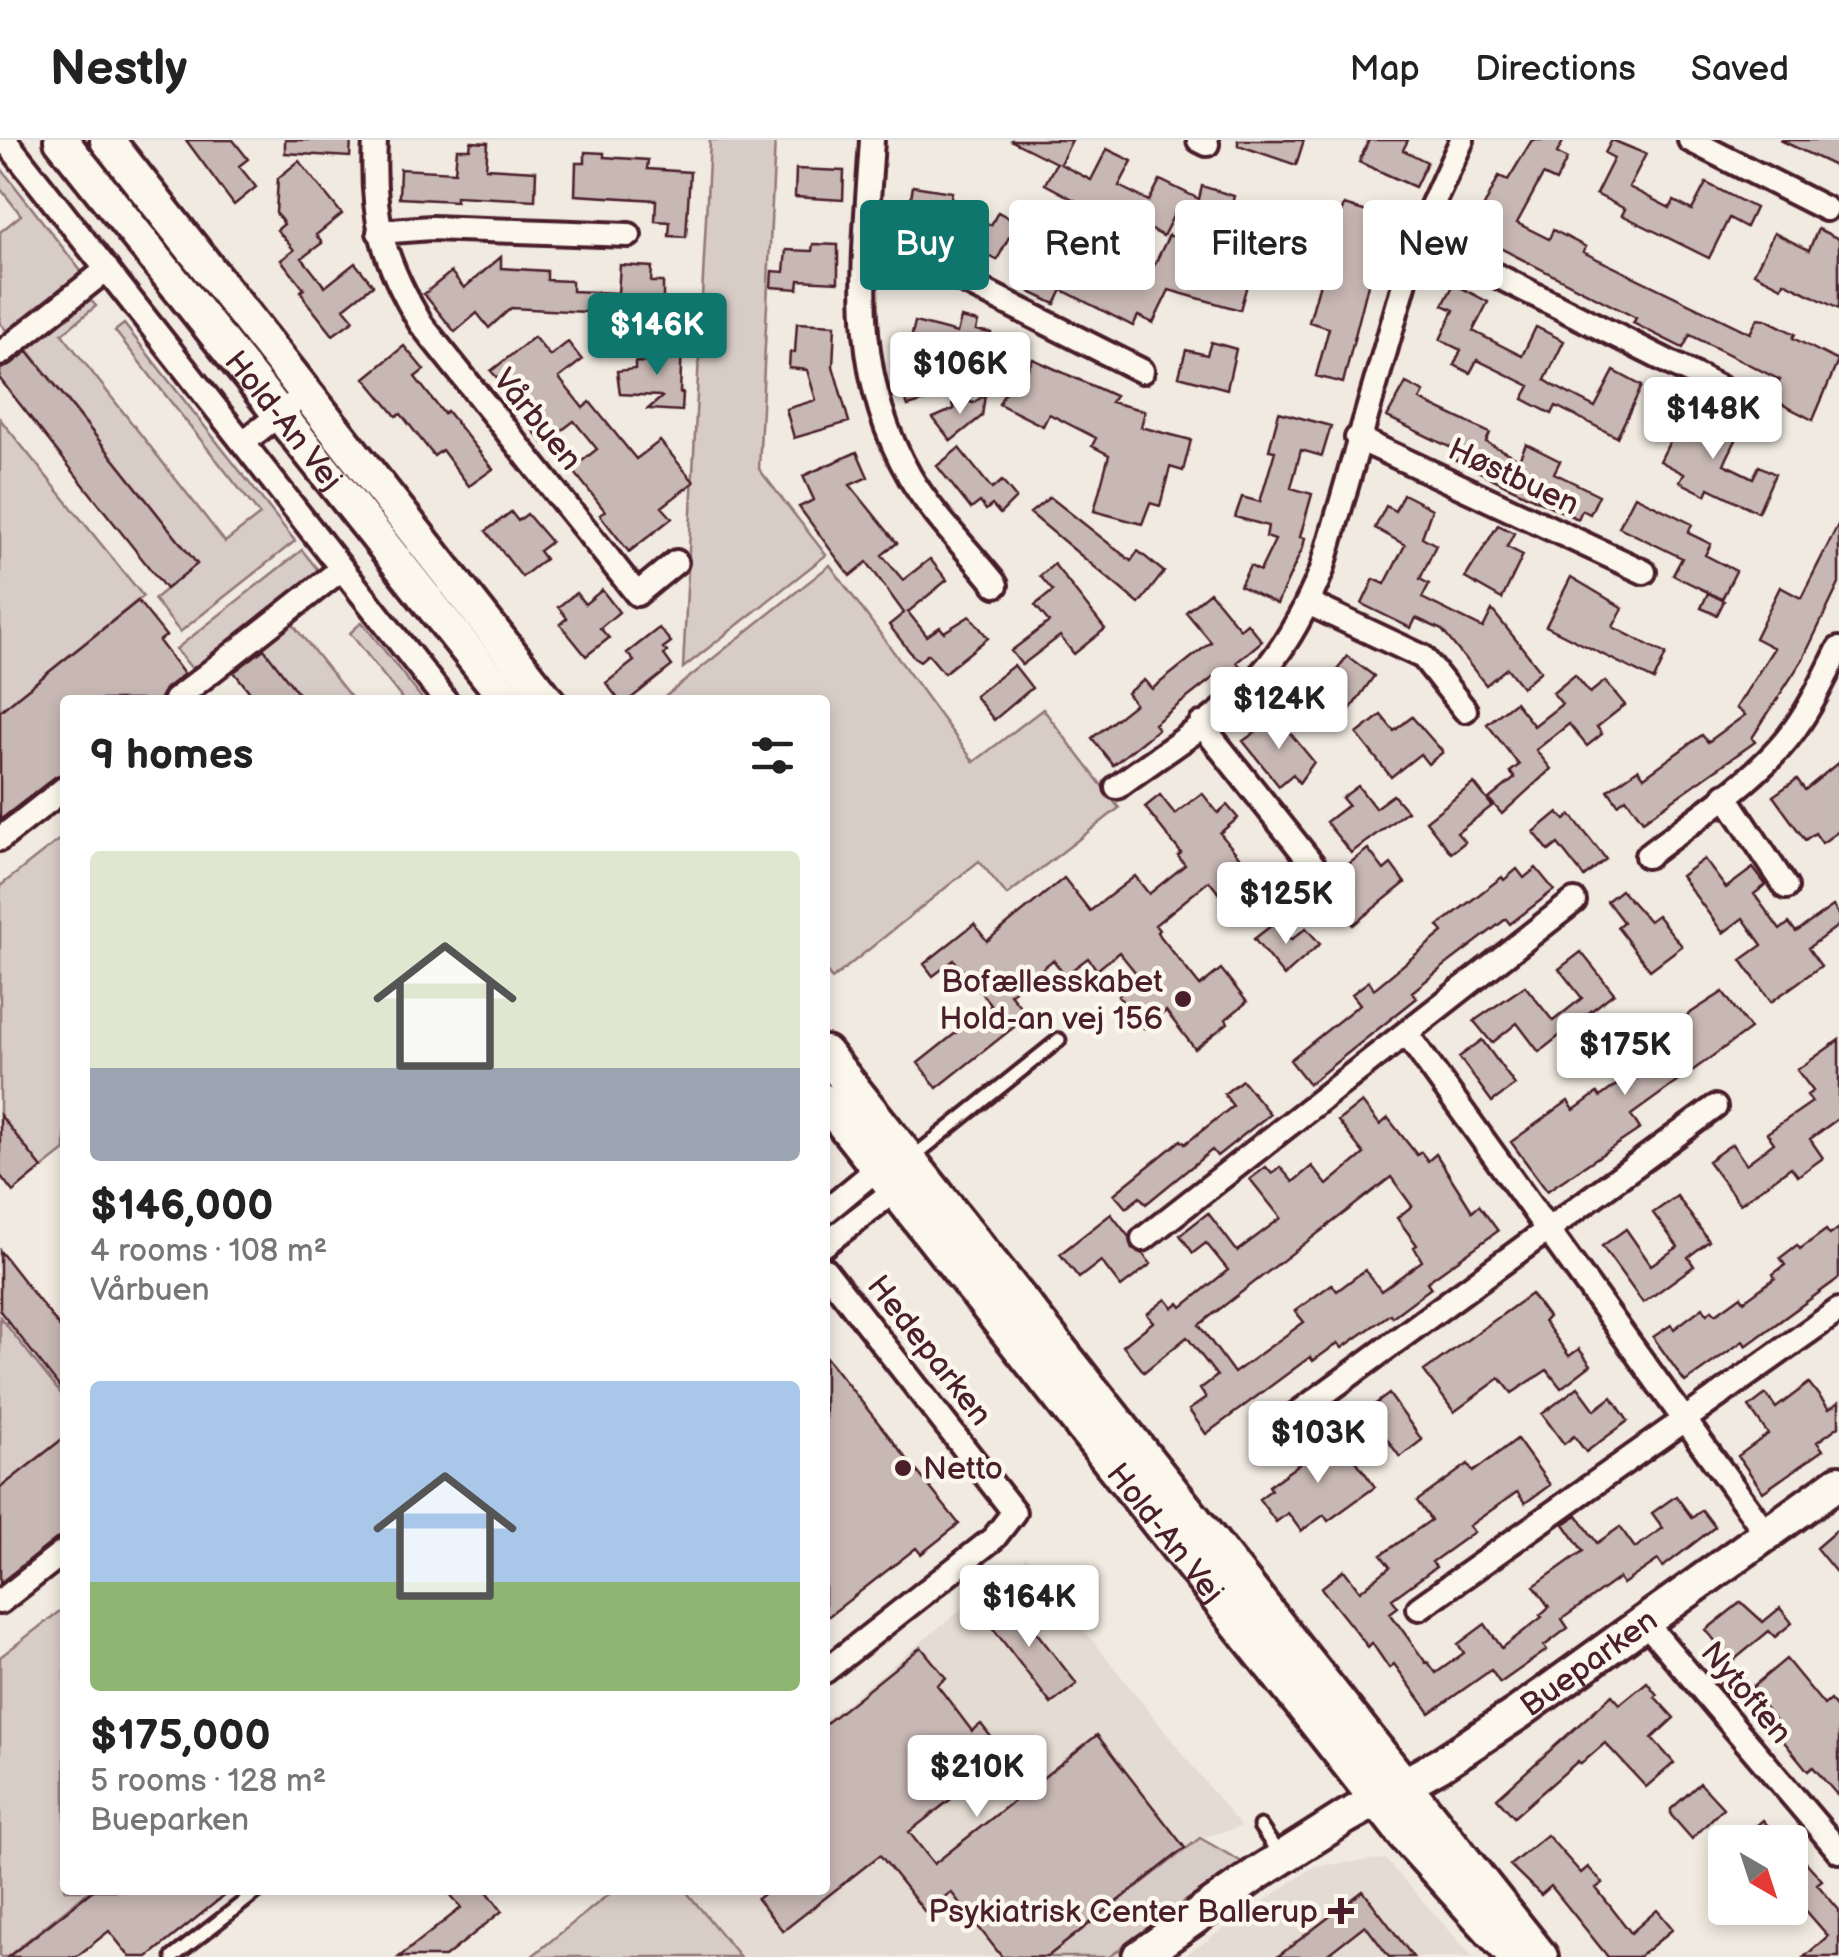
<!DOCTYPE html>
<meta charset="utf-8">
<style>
:root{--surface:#fff;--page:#f6f6f6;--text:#222;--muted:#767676;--line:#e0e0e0;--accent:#0f766e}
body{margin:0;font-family:"Balsamiq Sans",sans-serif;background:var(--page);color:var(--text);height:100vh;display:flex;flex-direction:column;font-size:38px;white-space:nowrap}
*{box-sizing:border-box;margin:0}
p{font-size:32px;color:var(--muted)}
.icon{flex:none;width:55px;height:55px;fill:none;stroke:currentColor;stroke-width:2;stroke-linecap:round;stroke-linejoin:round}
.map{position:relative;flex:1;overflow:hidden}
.panel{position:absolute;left:60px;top:555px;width:770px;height:1200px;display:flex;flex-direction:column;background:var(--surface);border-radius:10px;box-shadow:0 5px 15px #0003}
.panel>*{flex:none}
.guide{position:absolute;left:860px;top:60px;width:828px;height:90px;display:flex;gap:20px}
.needle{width:65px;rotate:141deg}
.buttons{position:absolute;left:1708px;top:1685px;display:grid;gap:20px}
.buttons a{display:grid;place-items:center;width:100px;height:100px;border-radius:10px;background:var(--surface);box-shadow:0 5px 15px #0003;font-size:50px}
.price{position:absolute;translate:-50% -85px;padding:0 22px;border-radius:10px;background:#fff;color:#222;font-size:32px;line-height:65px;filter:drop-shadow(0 2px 5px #0008)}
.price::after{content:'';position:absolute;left:50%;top:60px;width:30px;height:22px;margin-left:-15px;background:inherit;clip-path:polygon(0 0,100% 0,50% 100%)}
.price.on{background:var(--accent);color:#fff}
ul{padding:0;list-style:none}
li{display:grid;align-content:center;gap:20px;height:530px;padding:0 30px}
li span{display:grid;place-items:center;height:310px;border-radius:10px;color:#555}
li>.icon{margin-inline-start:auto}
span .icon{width:180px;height:180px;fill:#fffc;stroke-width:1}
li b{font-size:42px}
h2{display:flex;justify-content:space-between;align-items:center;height:120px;padding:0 30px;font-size:42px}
.chip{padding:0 35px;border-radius:10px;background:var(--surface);box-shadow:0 5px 15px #0003;font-size:35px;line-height:90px}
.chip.on{background:var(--accent);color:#fff}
header{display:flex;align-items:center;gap:60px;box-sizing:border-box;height:140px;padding:0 50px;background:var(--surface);border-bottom:2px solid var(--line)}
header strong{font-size:48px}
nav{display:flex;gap:55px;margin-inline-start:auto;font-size:35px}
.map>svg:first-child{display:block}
.built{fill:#e4dbd2}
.green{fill:#d8ccc6;stroke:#917678;stroke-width:2.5}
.building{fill:#c8b8b3;stroke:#4a1f2b;stroke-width:2.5;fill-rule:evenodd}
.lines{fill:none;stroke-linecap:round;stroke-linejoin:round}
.lane-casing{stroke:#4a1f2b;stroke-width:19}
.street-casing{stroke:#4a1f2b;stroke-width:30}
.secondary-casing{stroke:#4a1f2b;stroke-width:40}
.lane{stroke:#fbf7ec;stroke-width:11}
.street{stroke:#fbf7ec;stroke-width:22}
.secondary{stroke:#fbf7ec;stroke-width:32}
.poi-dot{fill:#4a1f2b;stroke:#fbf7ec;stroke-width:4}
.labels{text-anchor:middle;stroke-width:9;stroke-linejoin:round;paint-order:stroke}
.street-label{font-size:32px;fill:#4a1f2b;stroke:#fbf7ec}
.poi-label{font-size:32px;fill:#4a1f2b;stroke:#fbf7ec;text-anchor:end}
</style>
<header>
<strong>Nestly</strong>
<nav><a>Map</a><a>Directions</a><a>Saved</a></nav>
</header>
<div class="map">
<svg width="1839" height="1817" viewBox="0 0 1839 1817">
<rect width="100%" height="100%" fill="#f0eae0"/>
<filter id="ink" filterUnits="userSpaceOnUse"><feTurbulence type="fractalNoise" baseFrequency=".01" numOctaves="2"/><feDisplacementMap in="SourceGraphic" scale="20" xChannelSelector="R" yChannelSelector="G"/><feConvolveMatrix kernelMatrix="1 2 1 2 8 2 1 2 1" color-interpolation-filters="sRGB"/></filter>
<g filter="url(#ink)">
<!-- built -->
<path class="built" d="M1026 1417 1241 1687 1200 1698 1047 1817H740L685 1750H825V1580Z
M1385 1719 1473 1817H1183L1315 1726Z"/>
<!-- green -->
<path class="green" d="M710 0H775L759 329 826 415 683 528Z
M0 27 84 135 10 195 0 183V92L21 75 0 48Z
M87 156 96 166 62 194 225 402 260 375 115 191 124 184 295 401 180 492 154 459 197 424 25 206Z
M0 279 143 456 0 571Z
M302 410 322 435 196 534 176 509Z
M830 425 974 622 1043 569 1119 668 1007 755 979 721 832 839 825 830V560H661Z
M290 481 353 560H303L261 506Z
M362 482 423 560H403L350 493Z
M65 695V1010L42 1028 0 975V746Z
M0 1177 65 1259V1301L62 1299 0 1348Z
M65 1467V1750H90L7 1817H0V1517Z
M1200 1698 1242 1722 1109 1817H1047Z
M614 1750H685L740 1817H531Z"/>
<!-- building -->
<path class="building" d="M186 0H233L248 19 239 26 256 47 234 65Z
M285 0H351L350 17 285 13Z
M1010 0H1072L1060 24 1091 40 1107 9 1132 21 1119 46 1149 61 1160 40 1199 59 1202 46 1234 56 1232 64 1260 72 1252 102 1206 89 1210 73 1179 65 1163 96 1109 67 1104 76 1045 44 1056 23Z
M1238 0H1304L1296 25 1238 5Z
M1369 0H1408L1403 10 1427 22 1415 47 1359 22Z
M1532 0H1564L1557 13 1567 19 1556 41 1543 35 1517 83 1549 99 1553 90 1586 107 1583 112 1750 193 1758 178 1765 179 1795 194 1793 198 1838 221 1813 280 1770 258 1780 240 1690 195 1683 208 1633 183 1636 178 1471 93 1499 36 1508 40Z
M1612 0 1646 14 1629 47 1670 68 1674 61 1692 70 1706 43 1755 68 1746 87 1729 78 1709 118 1622 75 1625 69 1596 54 1614 18 1605 13Z
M1780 0H1839V28Z
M471 2 488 3 486 28 536 31 535 60 456 56V61L399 58 400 29 455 32 457 9H470Z
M585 12 604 13V17L648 20 647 29 690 32 686 97 669 96 670 82 655 81 656 60 575 55 576 23H585Z
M299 21 342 74 316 95 322 103 302 118 325 147 355 123 373 145 344 168 354 180 333 195 306 161 301 151 304 149 281 120 294 110 277 90 284 84 276 73 278 38Z
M796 29 844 31 843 60 795 57Z
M913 46 952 52 950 64 991 85 998 72 1023 86 1015 101 1009 97 997 120 935 88 932 105 904 100Z
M1344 65 1394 80 1386 107 1378 105 1343 243 1316 236 1329 188 1309 182 1332 100 1317 95 1323 72 1340 76Z
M1818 89 1839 99V169L1784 142 1782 147 1754 133 1774 93 1809 110Z
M1169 95 1193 107 1187 128 1218 137 1220 127 1242 133 1239 143 1247 145 1240 170 1169 150 1153 183 1138 176 1133 186 1062 150 1055 164 1030 152 1057 98 1091 115 1083 130 1127 152 1133 139 1145 144Z
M813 104 838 105V142L799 140 798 149 771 147 772 131 784 132 786 110 812 111Z
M501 117V128L547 131V140L572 141V151L618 153 620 125 652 127 651 142H663V176L511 168 489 188 477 173 455 192 424 154 451 132 464 148Z
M1454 144 1488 162 1473 191 1522 216 1536 187 1564 201 1545 240 1556 247 1595 267 1614 231 1642 246 1617 297 1556 266 1552 274 1523 259 1530 246 1477 220 1470 233 1454 225 1461 210 1440 200 1454 170 1443 165Z
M961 178 978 182 976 190 991 193 987 209 976 207 971 225 932 215 947 255 908 266 892 225 906 220 915 182 957 193Z
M797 183 835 185 833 226 849 282 794 298 786 269 816 260 807 230 789 228 790 212H795Z
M534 197 550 216 568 202 582 220 559 238 583 268 590 262 636 319 660 301 694 342 662 367 672 378 629 412 600 375 605 371 572 329 597 309 574 281 544 304 527 283 533 278 491 231Z
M659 202 682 203 680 253H683L682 271 648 269 662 257 660 256 620 254 617 231 635 229V222L658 223Z
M1211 202 1236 209 1227 249 1179 236 1186 210 1207 215Z
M404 206 424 230 415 237 444 274 447 271 493 329 469 346 442 310 434 316 401 274 396 276 365 238Z
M28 211 197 424 166 449 0 239V229L9 226Z
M1033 219 1115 256 1111 262 1145 271 1141 287 1191 300 1183 331 1170 327 1160 366 1150 363 1142 384 1094 371 1109 315 1092 306 1096 298 1049 274 1043 286 999 264 1010 242 1019 247Z
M1406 243 1424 252 1420 260 1490 293 1486 302 1519 319 1526 304 1560 321 1554 333 1599 355 1590 374 1582 370 1578 379 1507 346 1454 319 1458 311 1387 277Z
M985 255 982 276 951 301 933 278 954 269 952 264 963 259 973 263Z
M1686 269 1738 296 1724 324 1753 338 1759 326 1775 334 1758 372 1709 348 1706 355 1680 342 1684 334 1660 321Z
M1279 272 1331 286 1322 316 1301 310 1291 348 1312 354 1300 397 1305 398 1303 407 1277 464 1240 446 1250 426 1260 431 1275 400 1266 397 1268 386 1235 377 1242 357 1260 362 1275 311 1269 310Z
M959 308 992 349 1002 341 1016 358 1000 374 992 365 986 370 980 362 971 369 937 326Z
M857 312 868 337 850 345 897 403 882 415 903 440 930 419 947 440 908 472 927 496 940 487 944 492 970 476 988 498 944 533 928 514 920 521 914 517 889 485 904 473 867 422 850 436 799 367 814 360 803 336Z
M1403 354 1432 369 1422 397 1436 405 1420 439 1429 444 1422 458 1483 488 1492 470 1541 531 1522 547 1507 528 1486 545 1442 490 1416 478 1411 488 1362 464 1374 439 1385 444 1405 405 1375 388 1386 366 1395 371Z
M1635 356 1692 384 1688 393 1711 404 1705 415 1736 431 1722 459 1673 435 1682 418 1619 387Z
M1050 357 1131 421 1138 411 1164 432 1139 464 1030 373Z
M511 372 518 381 527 374 551 402 539 411 545 419 522 437 486 391Z
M1839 383V444L1803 519 1752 598 1755 602 1643 681 1626 658 1618 664 1608 650 1638 629 1644 637 1702 595 1708 602 1745 575 1736 568 1774 508 1755 498 1780 447 1801 458Z
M1498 385 1514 393 1507 407 1523 415 1502 459 1465 438Z
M1054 424 1105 489 1074 514 1060 496 1022 525 1011 511 1049 482 1035 465 1053 451 1040 436Z
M1571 437 1623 468 1613 487 1666 514 1654 540 1546 486Z
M602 450 619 472 600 488 609 498 586 516 560 484 567 478 558 467 576 453 585 464Z
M1210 452 1240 489 1247 483 1262 501 1237 522 1243 530 1227 544 1219 533 1154 584 1158 589 1113 625 1092 598 1135 564 1127 553 1144 540 1152 549 1211 502 1186 472Z
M1708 453 1724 461 1717 475 1701 468Z
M138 461 166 496 159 501 184 534 165 549 159 560H65V633L56 636 0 680V571Z
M659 488 671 502 663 508 667 512 664 515 672 526 629 560H619L606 543 634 521 627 513Z
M264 509 303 560H256L234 532Z
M1347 516 1374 536 1342 581 1315 562Z
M1014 525 1032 548 994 580 975 556Z
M1575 535 1590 553 1605 541 1625 565 1597 587 1602 594 1587 606 1569 584 1536 610 1551 629 1502 674 1489 659 1515 638 1510 632 1519 625 1487 584 1515 562 1534 586 1562 564 1553 553Z
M1381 575 1394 591 1412 577 1443 612 1428 624 1420 614 1391 637 1357 594Z
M1277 577 1314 622 1299 643 1293 634 1279 646 1243 601Z
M1839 622V691L1822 703 1815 693 1805 700 1773 656 1797 639 1805 650Z
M1474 643 1492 666 1457 693 1465 702 1451 713 1426 681Z
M1358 646 1375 668 1393 655 1407 671 1351 713 1326 682 1348 665 1342 658Z
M1202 653 1218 673 1227 665 1238 678 1220 693 1264 748 1267 746 1283 765 1263 782 1246 760 1233 771 1209 741 1155 785 1159 790 1157 792 1200 846 1221 829 1247 862 1226 879 1228 883 1195 909 1166 871 1144 888 1118 856 1140 838 1119 812 1097 830 1088 818 1065 835 1053 820 1010 854 1028 876 937 948 918 923 991 865 954 820 933 836 924 824 974 784 987 801 1064 738 1090 771 1135 736 1149 754 1185 725 1178 716 1181 713 1145 667 1160 655 1175 674Z
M1558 672 1565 680 1571 675 1606 719 1584 737 1558 704 1549 711 1534 692Z
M1368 709 1384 730 1391 724 1405 743 1353 785 1335 764 1355 748 1341 730Z
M1704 719 1726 748 1753 728 1766 745 1754 754 1780 790 1789 783 1796 792 1833 766 1839 775V785L1808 808 1821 826 1771 862 1741 820 1762 805 1743 778 1723 793 1681 736Z
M1536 728 1554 750 1510 784 1506 779 1443 827 1412 852 1417 858 1309 944 1290 920 1360 864 1352 854 1369 841 1374 849 1443 792 1438 786 1502 737 1504 740 1517 729 1524 738Z
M1621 750 1649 781 1657 775 1682 806 1650 830 1617 787 1623 782 1607 761Z
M1276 782 1291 800 1306 788 1320 804 1284 836 1254 799Z
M1581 812 1614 853 1539 912 1517 883 1492 903 1474 881 1525 846 1553 881 1582 858 1559 829Z
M1723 852 1750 889 1631 975 1640 989 1547 1051 1511 1002 1568 961 1574 970 1597 953 1600 957 1626 938 1624 934 1644 920 1651 929 1681 907 1667 888Z
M1482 900 1515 945 1492 962 1459 917Z
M1839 900V978L1810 999 1823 1018 1798 1036 1791 1027 1740 1064 1708 1021 1732 1004 1746 1024 1774 1003 1767 993 1812 962 1807 955 1813 951 1797 930Z
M1242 940 1270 974 1217 1016 1212 1010 1146 1064 1140 1057 1126 1068 1114 1054 1181 1000 1185 1004 1233 966 1224 954Z
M1362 962 1380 985 1388 978 1417 1015 1421 1012 1428 1021 1436 1014 1472 1071 1479 1065 1498 1091 1427 1142 1431 1148 1392 1177 1390 1174 1342 1208 1338 1203 1313 1221 1310 1217 1206 1294 1189 1270 1206 1258 1200 1249 1217 1236 1187 1197 1144 1232 1123 1206 1153 1182 1147 1174 1166 1159 1173 1168 1179 1163 1182 1167 1228 1130 1206 1103 1193 1113 1180 1095 1208 1073 1237 1111 1281 1078 1250 1039 1266 1027 1272 1034 1280 1027 1293 1042 1312 1026 1327 1045 1364 1014 1338 981ZM1391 1037 1412 1066 1397 1078 1417 1105 1414 1107 1422 1121 1381 1151 1365 1130 1337 1151 1332 1144 1295 1171 1304 1182 1234 1233 1199 1185Z
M0 975 42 1028 13 1052 0 1035Z
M1677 1056 1709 1101 1688 1117 1694 1126 1643 1163 1602 1106 1626 1089 1651 1125 1678 1107 1653 1073Z
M1111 1074 1129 1097 1132 1109 1143 1114 1151 1124 1121 1147 1101 1121 1079 1138 1060 1114Z
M1839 1088V1138L1746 1206 1743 1201 1685 1242 1653 1197 1671 1185 1674 1189 1703 1167 1707 1174 1712 1170 1716 1174 1741 1156 1744 1161 1775 1138 1773 1134 1785 1125 1780 1118 1797 1105 1800 1109 1826 1090 1830 1095Z
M0 1111 65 1194V1254L0 1171Z
M1531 1154 1548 1177 1544 1181 1569 1216 1579 1209 1591 1225 1561 1248 1547 1230 1512 1253 1500 1238 1454 1272 1424 1231Z
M825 1216 959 1384 921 1414 916 1408 825 1479Z
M1809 1243 1829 1269 1839 1262V1286L1817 1302 1823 1310 1763 1352 1738 1316 1768 1294 1749 1267 1766 1254 1776 1268Z
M1578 1247 1595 1270 1612 1257 1628 1281 1586 1312 1574 1296 1564 1304 1542 1274Z
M1389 1254 1422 1300 1400 1317 1366 1271Z
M65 1297V1396L56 1399 0 1443V1348Z
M1517 1299 1550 1345 1525 1363 1517 1352 1469 1386 1474 1392 1432 1422 1436 1427 1392 1459 1398 1467 1390 1473 1426 1523 1428 1522 1436 1533 1464 1513 1458 1504 1485 1484 1502 1508 1542 1477 1540 1475 1549 1467 1534 1446 1583 1411 1564 1384 1577 1375 1597 1403 1620 1387 1635 1408 1663 1388 1652 1373 1676 1356 1692 1378 1702 1370 1715 1387 1663 1427 1658 1420 1623 1444 1619 1438 1562 1479 1568 1488 1544 1506 1547 1510 1500 1543 1491 1530 1430 1573 1394 1524 1389 1528 1372 1503 1368 1507 1321 1448 1344 1430 1360 1451 1390 1427 1381 1415 1431 1380 1417 1361 1468 1324 1473 1332Z
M1341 1300 1375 1347 1328 1381 1324 1375 1301 1391 1288 1373 1276 1382 1259 1359 1271 1350 1269 1346 1302 1322 1295 1314 1310 1303 1319 1316Z
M1839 1388V1436L1816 1408Z
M1007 1455 1077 1544 1051 1564 982 1474Z
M1741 1462 1763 1482 1780 1468 1792 1483 1775 1497 1769 1491 1728 1525 1711 1506 1716 1502 1706 1490Z
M921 1507 946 1538 937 1545 972 1591 981 1584 1006 1616 909 1692 934 1724 1097 1595 1185 1708 1047 1817H1002L951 1752 925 1772 880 1715 783 1791 757 1759 768 1750H825V1584Z
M1786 1519 1824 1565 1830 1560 1839 1571V1657L1813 1627 1808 1631 1781 1598 1787 1594 1750 1549Z
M1737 1530 1750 1545 1732 1561 1718 1545Z
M1647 1542 1657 1555 1655 1557 1674 1578 1652 1598 1674 1623 1646 1647 1605 1603 1581 1624 1578 1621 1514 1677 1497 1658 1612 1555 1620 1564Z
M1700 1643 1723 1668 1692 1699 1671 1675V1669Z
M1763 1680 1782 1702H1737Z
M1547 1695 1581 1733 1588 1727 1603 1743 1596 1748 1631 1793 1657 1770 1673 1789 1639 1817H1608L1551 1746 1541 1755 1510 1725Z
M1804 1720 1822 1740 1817 1744 1839 1770V1817H1804L1828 1796 1802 1766 1790 1777V1732Z
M93 1750H231L148 1817H130L109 1791 76 1817H8Z
M447 1750H486L502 1771 445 1817H399L461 1768Z
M1363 1751 1413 1817H1389L1365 1785 1324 1817H1277Z"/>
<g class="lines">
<!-- lane casing -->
<g class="lane-casing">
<path id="lane" d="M913 1017 1059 900
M1260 1686 1280 1716
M173 1817 259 1750"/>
</g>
<!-- street casing -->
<g class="street-casing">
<path id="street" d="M5 0 445 560
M375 0C371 76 382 119 421 184L637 454 676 422
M872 0C865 120 847 228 910 337 932 374 969 411 996 445
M1199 0 1207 4
M1690 0 1826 69
M379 92 431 88 629 95
M1418 96 1742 259
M865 125 918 127 956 137 1142 231
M0 214 107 129
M1357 298 1644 432
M243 303 291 265
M1308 463 1423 517 1465 570
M175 560 340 430
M1201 584 1314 726
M1117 647C1167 609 1229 574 1269 525 1292 496 1308 464 1322 430L1418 96 1462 0
M1725 655 1786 747
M0 699 65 648
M1647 716C1694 679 1759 639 1794 590 1812 565 1825 537 1839 509
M1406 893 1766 1393
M825 1072 878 1028 892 1024
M1143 1099 1574 761
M825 1104 895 1050 900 1041
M825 1130 1014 1372 994 1398 825 1531
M1283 1284 1715 967
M0 1462 65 1411
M1419 1468 1839 1170
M1644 1481 1839 1711"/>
</g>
<!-- secondary casing -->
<g class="secondary-casing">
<g id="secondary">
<path id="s1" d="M61 0 507 560"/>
<path d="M107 0 547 560"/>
<path d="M825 913 1541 1817"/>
<path id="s2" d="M825 961 1406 1697 1515 1817"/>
<path id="s3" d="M1139 1817 1258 1733 1346 1677 1441 1624 1518 1573 1839 1342"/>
</g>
</g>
<!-- lane -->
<use href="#lane" class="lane"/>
<!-- street -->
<use href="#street" class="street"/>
<!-- secondary -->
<use href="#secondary" class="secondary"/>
</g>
</g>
<!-- markers -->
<g class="poi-dot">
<circle cx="1183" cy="859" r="10"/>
<circle cx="903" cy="1328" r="10"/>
<path d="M1336 1756h10v10h10v10h-10v10h-10v-10h-10v-10h10z"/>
</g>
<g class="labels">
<!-- street labels -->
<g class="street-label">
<text transform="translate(538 279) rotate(51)" y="11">Vårbuen</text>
<text dy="11" stroke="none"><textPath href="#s1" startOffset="358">Hold-An Vej</textPath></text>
<text transform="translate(1514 336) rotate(25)" y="11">Høstbuen</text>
<text transform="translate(930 1210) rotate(52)" y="11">Hedeparken</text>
<text dy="11" stroke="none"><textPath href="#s2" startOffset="550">Hold-An Vej</textPath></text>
<text dy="11" stroke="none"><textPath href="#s3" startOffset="538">Bueparken</textPath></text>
<text transform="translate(1747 1552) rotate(50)" y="11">Nytoften</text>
</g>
<!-- poi labels -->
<g class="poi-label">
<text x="1163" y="852">Bofællesskabet<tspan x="1163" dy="37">Hold-an vej 156</tspan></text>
<text x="923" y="1339" text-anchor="start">Netto</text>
<text x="1318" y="1782">Psykiatrisk Center Ballerup</text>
</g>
</g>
</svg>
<div class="buttons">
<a><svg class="needle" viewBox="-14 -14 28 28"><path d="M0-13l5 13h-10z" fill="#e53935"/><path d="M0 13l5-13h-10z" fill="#767676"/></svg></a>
</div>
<b class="price on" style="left:657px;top:238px">$146K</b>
<b class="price" style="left:960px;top:277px">$106K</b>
<b class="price" style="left:1713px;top:322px">$148K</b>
<b class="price" style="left:1279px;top:612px">$124K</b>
<b class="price" style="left:1286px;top:807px">$125K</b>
<b class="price" style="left:1625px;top:958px">$175K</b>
<b class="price" style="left:1318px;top:1346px">$103K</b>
<b class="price" style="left:1029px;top:1510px">$164K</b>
<b class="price" style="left:977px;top:1680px">$210K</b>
<div class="guide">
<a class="chip on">Buy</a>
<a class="chip">Rent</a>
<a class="chip">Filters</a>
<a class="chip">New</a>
</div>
<section class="panel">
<h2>9 homes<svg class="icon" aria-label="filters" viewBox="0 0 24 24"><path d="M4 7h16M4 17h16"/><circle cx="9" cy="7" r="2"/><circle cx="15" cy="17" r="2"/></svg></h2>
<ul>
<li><span style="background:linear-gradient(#dfe7d0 70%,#9aa5b1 0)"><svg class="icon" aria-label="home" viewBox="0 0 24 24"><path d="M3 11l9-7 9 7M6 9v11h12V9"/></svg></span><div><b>$146,000</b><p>4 rooms · 108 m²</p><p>Vårbuen</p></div></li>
<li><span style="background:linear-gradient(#a9c7e8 65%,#8fb573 0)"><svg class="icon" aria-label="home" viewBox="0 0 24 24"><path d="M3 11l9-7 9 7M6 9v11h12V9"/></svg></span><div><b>$175,000</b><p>5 rooms · 128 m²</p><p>Bueparken</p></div></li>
</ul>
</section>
</div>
